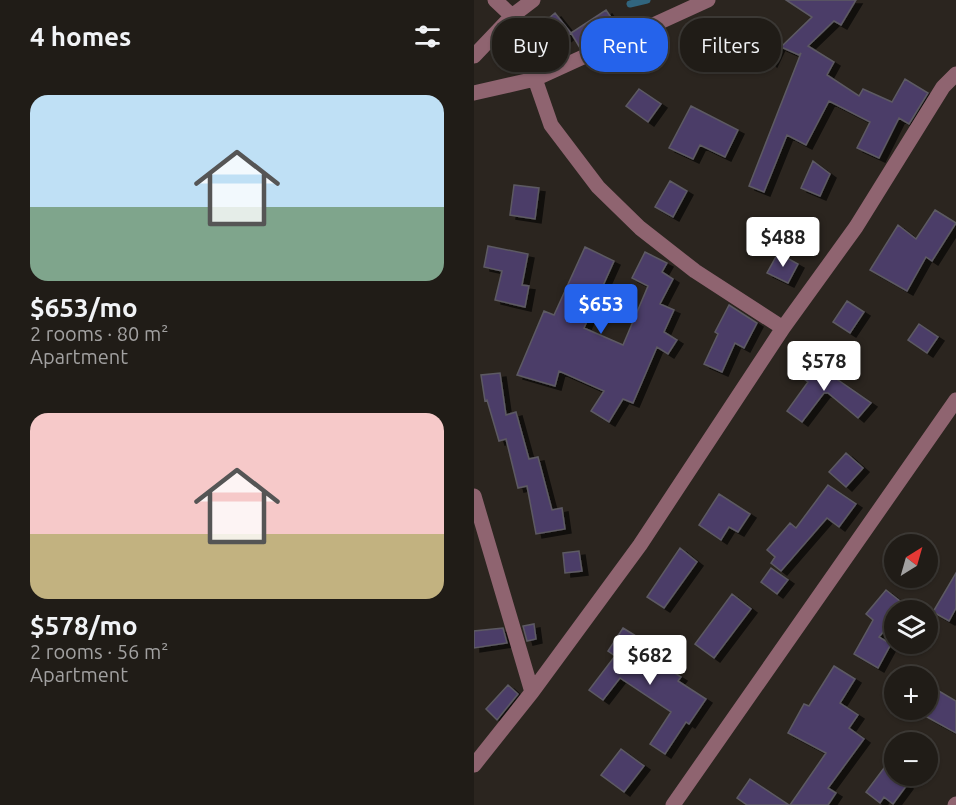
<!DOCTYPE html>
<meta charset="utf-8">
<style>
:root{--surface:#201c17;--page:#2d2924;--text:#f1f3f6;--muted:#a2a1a1;--line:#3d3a36;--accent:#2563eb}
body{margin:0;font-family:Ubuntu,sans-serif;background:var(--page);color:var(--text);height:100vh;display:flex;flex-direction:column;font-size:22px;white-space:nowrap}
*{box-sizing:border-box;margin:0}
p{font-size:20px;color:var(--muted)}
.icon{flex:none;width:33px;height:33px;fill:none;stroke:currentColor;stroke-width:2;stroke-linecap:round;stroke-linejoin:round}
.map{position:relative;flex:1;overflow:hidden}
.side{display:flex;flex-direction:column;background:var(--surface);width:474px}
.side>*{flex:none}
.hud{position:absolute;left:18px;top:18px;width:374px;height:54px;display:flex;gap:12px}
.needle{width:39px;rotate:37deg}
.tools{position:absolute;left:410px;top:534px;display:grid;gap:12px}
.tools a{display:grid;place-items:center;width:54px;height:54px;border-radius:50%;background:var(--surface);box-shadow:0 2px 4px #0004,0 0 0 2px var(--line);font-size:30px}
.price{position:absolute;translate:-50% -51px;padding:0 14px;border-radius:6px;background:#fff;color:#222;font-size:20px;line-height:39px;filter:drop-shadow(0 2px 3px #0008)}
.price::after{content:'';position:absolute;left:50%;top:36px;width:18px;height:14px;margin-left:-9px;background:inherit;clip-path:polygon(0 0,100% 0,50% 100%)}
.price.active{background:var(--accent);color:#fff}
ul{padding:0;list-style:none}
li{display:grid;align-content:center;gap:12px;height:318px;padding:0 30px}
li span{display:grid;place-items:center;height:186px;border-radius:18px;color:#555}
li>.icon{margin-inline-start:auto}
span .icon{width:108px;height:108px;fill:#fffc;stroke-width:1}
li b{font-size:26px}
h2{display:flex;justify-content:space-between;align-items:center;height:72px;padding:0 30px;font-size:26px}
.chip{padding:0 21px;border-radius:24px;background:var(--surface);box-shadow:0 2px 4px #0004,0 0 0 2px var(--line);font-size:21px;line-height:54px}
.chip.active{background:var(--accent);color:#fff}
main{display:flex;flex:1;min-height:0}
.map>svg:first-child{display:block}
.lines{fill:none;stroke-linecap:round;stroke-linejoin:round}
.stream{stroke:#31657e;stroke-width:7}
.building{fill:#4c3e67;stroke:#5d5a63;stroke-width:1.5;filter:url(#shadow)}
.minor{stroke:#8f6470;stroke-width:15}
</style>
<main>
<section class="side">
<h2>4 homes<svg class="icon" aria-label="filters" viewBox="0 0 24 24"><path d="M4 7h16M4 17h16"/><circle cx="9" cy="7" r="2"/><circle cx="15" cy="17" r="2"/></svg></h2>
<ul>
<li><span style="background:linear-gradient(#bfe0f5 60%,#7fa58c 0)"><svg class="icon" aria-label="home" viewBox="0 0 24 24"><path d="M3 11l9-7 9 7M6 9v11h12V9"/></svg></span><div><b>$653/mo</b><p>2 rooms · 80 m²</p><p>Apartment</p></div></li>
<li><span style="background:linear-gradient(#f6c9c9 65%,#c2b280 0)"><svg class="icon" aria-label="home" viewBox="0 0 24 24"><path d="M3 11l9-7 9 7M6 9v11h12V9"/></svg></span><div><b>$578/mo</b><p>2 rooms · 56 m²</p><p>Apartment</p></div></li>
</ul>
</section>
<div class="map">
<svg width="482" height="805" viewBox="0 0 482 805">
<defs>
<filter id="shadow"><feDropShadow dx="6" dy="4" stdDeviation="0" flood-color="#0009"/></filter>
</defs>
<rect width="100%" height="100%" fill="#2b251f"/>
<g class="lines">
<!-- stream -->
<path class="stream" d="M156 4 173 0"/>
</g>
<!-- building -->
<path class="building" d="M312 0H382L367 25 360 21 334 46 360 62 353 75 385 96 389 89 418 102 431 79 454 93 435 124 425 118 405 158 383 148 396 122 355 101 332 145 313 135 290 192 275 186 327 53 325 55 307 47 338 17Z
M132 10 143 26 106 48 97 33Z
M81 13 97 33 79 47 63 28Z
M288 20 305 46 297 63 275 40Z
M165 89 187 104 174 122 152 106Z
M217 106 264 130 251 157 226 145 219 159 195 148Z
M339 161 356 174 346 196 327 188Z
M196 181 213 191 199 217 181 207Z
M40 185 65 188 61 219 36 215Z
M461 210 482 223 458 261 452 257 433 291 396 270 424 225 442 239Z
M14 246 54 254 48 285 55 286 51 307 21 300 28 271 10 267Z
M111 247 140 261 110 328 149 345 174 286 158 278 171 252 193 263 188 272 199 279 186 304 200 310 190 332 203 340 194 354 183 347 159 403 149 399 135 422 117 411 130 391 85 371 81 386 43 375 70 311 80 315Z
M304 253 324 264 314 283 293 273Z
M373 301 390 312 376 333 359 322Z
M255 305 283 323 270 348 261 343 248 372 230 364 244 334 241 332Z
M445 324 464 337 453 353 434 340Z
M328 355 397 403 384 418 354 393H350L328 422 313 411 334 382 330 379 332 375 320 365Z
M26 373 32 415 42 412 55 459 64 457 78 510 88 508 91 529 62 534 53 486 44 488 32 439 25 441 13 400 11 401 7 375Z
M372 453 389 468 372 487 355 472Z
M354 485 382 504 365 527 353 518 307 571 297 563 301 557 293 550 316 523 322 528Z
M245 494 276 514 264 532 255 527 247 540 225 525Z
M206 548 223 562 190 608 173 597Z
M105 551 108 571 91 573 89 553Z
M297 568 314 580 303 594 287 582Z
M482 573V608L475 621 459 612Z
M412 590 431 605 427 610H420V619L405 637 417 644 404 668 380 654 399 620 392 614Z
M258 594 277 609 240 658 221 644Z
M60 624 62 639 53 641 49 626Z
M29 628 33 643 0 648V631Z
M149 628 170 641 164 649 207 677 204 681 232 699 215 724 212 722 191 754 176 744 197 712 146 678 129 700 115 690 141 656 134 651Z
M360 666 381 679 366 703 384 715 375 728 390 739 354 788 362 793 354 805H316L352 753 314 733 330 704 335 706Z
M453 684 482 701V733L453 717Z
M34 685 44 694 23 720 12 709Z
M147 749 170 766 150 792 127 775Z
M410 768 433 785 419 804 410 797 406 803 392 792Z
M276 779 315 805H273L263 798Z"/>
<g class="lines">
<!-- minor -->
<path class="minor" d="M21 0 38 16
M0 56 38 16 59 0
M61 79 77 125 124 187 166 228 221 271 309 328
M0 93 61 79 234 0
M0 496 58 692
M0 765 58 692 166 545 309 328 382 227 469 87 482 74
M199 805 482 400
M481 805 482 804"/>
</g>
</svg>
<div class="tools">
<a><svg class="needle" viewBox="-14 -14 28 28"><path d="M0-13l5 13h-10z" fill="#e53935"/><path d="M0 13l5-13h-10z" fill="#a2a1a1"/></svg></a>
<a><svg class="icon" aria-label="layers" viewBox="0 0 24 24"><path d="M12 4l9 5-9 5-9-5zM3 14l9 5 9-5"/></svg></a>
<a>+</a>
<a>−</a>
</div>
<b class="price" style="left:309px;top:268px">$488</b>
<b class="price active" style="left:127px;top:335px">$653</b>
<b class="price" style="left:350px;top:392px">$578</b>
<b class="price" style="left:176px;top:686px">$682</b>
<div class="hud">
<a class="chip">Buy</a>
<a class="chip active">Rent</a>
<a class="chip">Filters</a>
</div>
</div>
</main>
